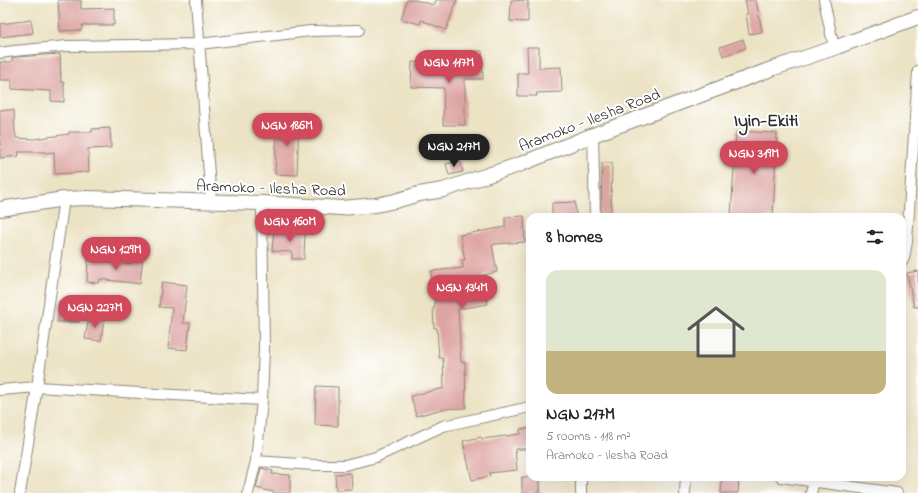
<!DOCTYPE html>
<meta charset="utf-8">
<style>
:root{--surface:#fff;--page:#f6f6f6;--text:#222;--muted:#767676;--accent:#d1495b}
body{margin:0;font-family:"Indie Flower",sans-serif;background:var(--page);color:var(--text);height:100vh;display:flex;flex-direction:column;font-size:15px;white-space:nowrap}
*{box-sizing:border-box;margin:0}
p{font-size:13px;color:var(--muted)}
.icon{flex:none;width:22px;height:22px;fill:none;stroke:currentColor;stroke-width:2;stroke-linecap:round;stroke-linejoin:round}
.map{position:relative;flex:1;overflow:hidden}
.sheet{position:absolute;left:526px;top:213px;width:380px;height:268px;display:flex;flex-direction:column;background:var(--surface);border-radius:12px;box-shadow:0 4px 16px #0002}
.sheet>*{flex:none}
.price{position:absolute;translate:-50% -34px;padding:0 9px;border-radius:14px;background:var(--accent);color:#fff;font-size:13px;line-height:26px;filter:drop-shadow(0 1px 2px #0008)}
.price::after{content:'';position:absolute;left:50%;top:24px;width:12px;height:9px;margin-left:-6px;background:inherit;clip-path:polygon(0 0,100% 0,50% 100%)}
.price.selected{background:#222;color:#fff}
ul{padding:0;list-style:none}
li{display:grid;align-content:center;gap:8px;height:212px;padding:0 20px}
li span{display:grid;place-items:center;height:124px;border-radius:12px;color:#555}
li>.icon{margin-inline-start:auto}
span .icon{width:72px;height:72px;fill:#fffc;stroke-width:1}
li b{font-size:17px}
h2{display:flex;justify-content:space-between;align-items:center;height:48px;padding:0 20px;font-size:17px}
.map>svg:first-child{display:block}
.building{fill:#dda5a2}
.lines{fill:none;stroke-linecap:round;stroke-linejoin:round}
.minor-casing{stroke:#8c8778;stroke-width:12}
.secondary-casing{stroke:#8c8778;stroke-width:16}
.minor{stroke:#fff;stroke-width:10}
.secondary{stroke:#fff;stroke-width:14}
.labels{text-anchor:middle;stroke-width:4;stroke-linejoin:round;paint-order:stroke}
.street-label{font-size:16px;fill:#2b2b2b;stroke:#fff}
.quarter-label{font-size:18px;font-weight:bold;fill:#2b2b2b;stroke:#fff}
</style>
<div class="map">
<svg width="918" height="493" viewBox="0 0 918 493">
<rect width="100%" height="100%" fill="#fff"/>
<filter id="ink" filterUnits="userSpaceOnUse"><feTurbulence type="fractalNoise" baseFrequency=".025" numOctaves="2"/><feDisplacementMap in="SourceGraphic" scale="8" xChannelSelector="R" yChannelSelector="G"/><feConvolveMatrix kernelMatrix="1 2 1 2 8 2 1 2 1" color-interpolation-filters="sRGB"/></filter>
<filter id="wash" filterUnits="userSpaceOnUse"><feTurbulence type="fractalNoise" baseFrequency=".012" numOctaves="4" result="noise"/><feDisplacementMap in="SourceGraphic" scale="16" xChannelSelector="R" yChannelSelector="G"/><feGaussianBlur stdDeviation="0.9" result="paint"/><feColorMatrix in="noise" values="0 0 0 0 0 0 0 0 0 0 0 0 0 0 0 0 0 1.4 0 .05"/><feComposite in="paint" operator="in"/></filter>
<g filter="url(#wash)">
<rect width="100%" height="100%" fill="#ece3c4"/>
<g id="blocks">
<!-- building -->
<path class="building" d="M58 0H81V9L114 8V25H82V30L60 31Z
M407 0H415L433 5V4L434 5 436 0H457L446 30 421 20 420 24 401 19Z
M511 0 528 1V22L510 21Z
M745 0H756L762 32 749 34 746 14H748Z
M31 20 33 33 0 37V24Z
M743 39 746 48 723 56 720 47Z
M527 47H539V68L561 67 562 92 536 93 537 96H518V73H528Z
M468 51H482L483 79H465V125H443L444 88 411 87 412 62 436 63V65L468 66Z
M60 54 61 82H64V102L51 101V91L12 89V80H0V62H12V58L15 57Z
M0 110H14L15 134H16V138L34 139 69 134V132H92V129L110 128 111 148 88 149 89 172 55 174 54 152 45 153V152H18L19 156 0 158Z
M277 120H299L297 175 275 174Z
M736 131 777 133 773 217H731Z
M460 161 463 172 449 175 446 164Z
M602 163H612L611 215H601Z
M575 202 576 217H552V203Z
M524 216 525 242 495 244V245H492L497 272 483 275 488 304 458 309 461 362H465L466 408 443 409 416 416 411 396 444 388 443 358H439L437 328H434L433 308 435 307 431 271 463 268 462 260H465L460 235 505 227V217Z
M274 229 288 230V232H305L304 259H292V252L272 251Z
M132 255 143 257 140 284 100 279 99 283 87 282 88 260 108 261 130 264Z
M918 271V307H914L907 273Z
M162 282 187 285 183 323H190L187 350 168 348 172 308 159 307Z
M59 301 79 302V322H58Z
M89 317 104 319 101 341 85 339Z
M316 386 338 387V426L315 425Z
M530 428V449H515L517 470 489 473 490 476 472 480 463 441 481 437 482 439 520 434V429Z
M261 468 273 471 272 474 290 475V493H277L256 488Z
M351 473 352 489 336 490 335 474Z
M522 477H540V493H522Z
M722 477H739L738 493H721Z"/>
</g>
</g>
<g filter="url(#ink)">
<use href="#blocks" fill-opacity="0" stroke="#8c8778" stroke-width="1"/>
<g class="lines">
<!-- minor casing -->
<g class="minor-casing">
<path id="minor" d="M196 0 211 201
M824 0 834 48
M0 53 14 51 67 46 199 44 311 31 359 30
M593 135 595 217
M902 262 904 258 907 242 918 71
M0 390 37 387 262 400
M256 461 315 465H345L376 457 443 426 530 407
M581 477V493
M781 477 897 493
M20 493 37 387 64 199
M248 493 256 461 262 400 264 347 262 203
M685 493 686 477
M811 493 814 481"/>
</g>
<!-- secondary casing -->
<g class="secondary-casing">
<path id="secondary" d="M0 209 64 199 87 198 262 203 341 208 376 205 395 201 419 194 443 190 521 164 593 135 774 68 834 48 918 17"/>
</g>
<!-- minor -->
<use href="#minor" class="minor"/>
<!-- secondary -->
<use href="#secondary" class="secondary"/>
</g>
</g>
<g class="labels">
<!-- street labels -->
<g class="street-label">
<text transform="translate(589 119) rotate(-21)" y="6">Aramoko - Ilesha Road</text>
<text transform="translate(271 187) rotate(2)" y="6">Aramoko - Ilesha Road</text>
</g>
<!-- quarter labels -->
<g class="quarter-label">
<text x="766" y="126">Iyin-Ekiti</text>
</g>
</g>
</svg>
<b class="price" style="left:449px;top:84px">NGN 117M</b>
<b class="price" style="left:287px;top:147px">NGN 186M</b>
<b class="price selected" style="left:454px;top:168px">NGN 217M</b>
<b class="price" style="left:754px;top:175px">NGN 319M</b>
<b class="price" style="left:290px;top:243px">NGN 160M</b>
<b class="price" style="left:116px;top:271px">NGN 129M</b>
<b class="price" style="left:462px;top:309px">NGN 134M</b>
<b class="price" style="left:95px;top:329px">NGN 227M</b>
<section class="sheet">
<h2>8 homes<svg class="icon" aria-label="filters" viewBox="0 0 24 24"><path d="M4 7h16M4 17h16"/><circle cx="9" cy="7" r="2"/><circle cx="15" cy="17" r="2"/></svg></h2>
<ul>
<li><span style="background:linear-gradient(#dfe7d0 65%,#c2b280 0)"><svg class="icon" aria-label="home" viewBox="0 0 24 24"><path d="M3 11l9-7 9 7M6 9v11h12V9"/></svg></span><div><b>NGN 217M</b><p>5 rooms · 118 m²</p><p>Aramoko - Ilesha Road</p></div></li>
</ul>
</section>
</div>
